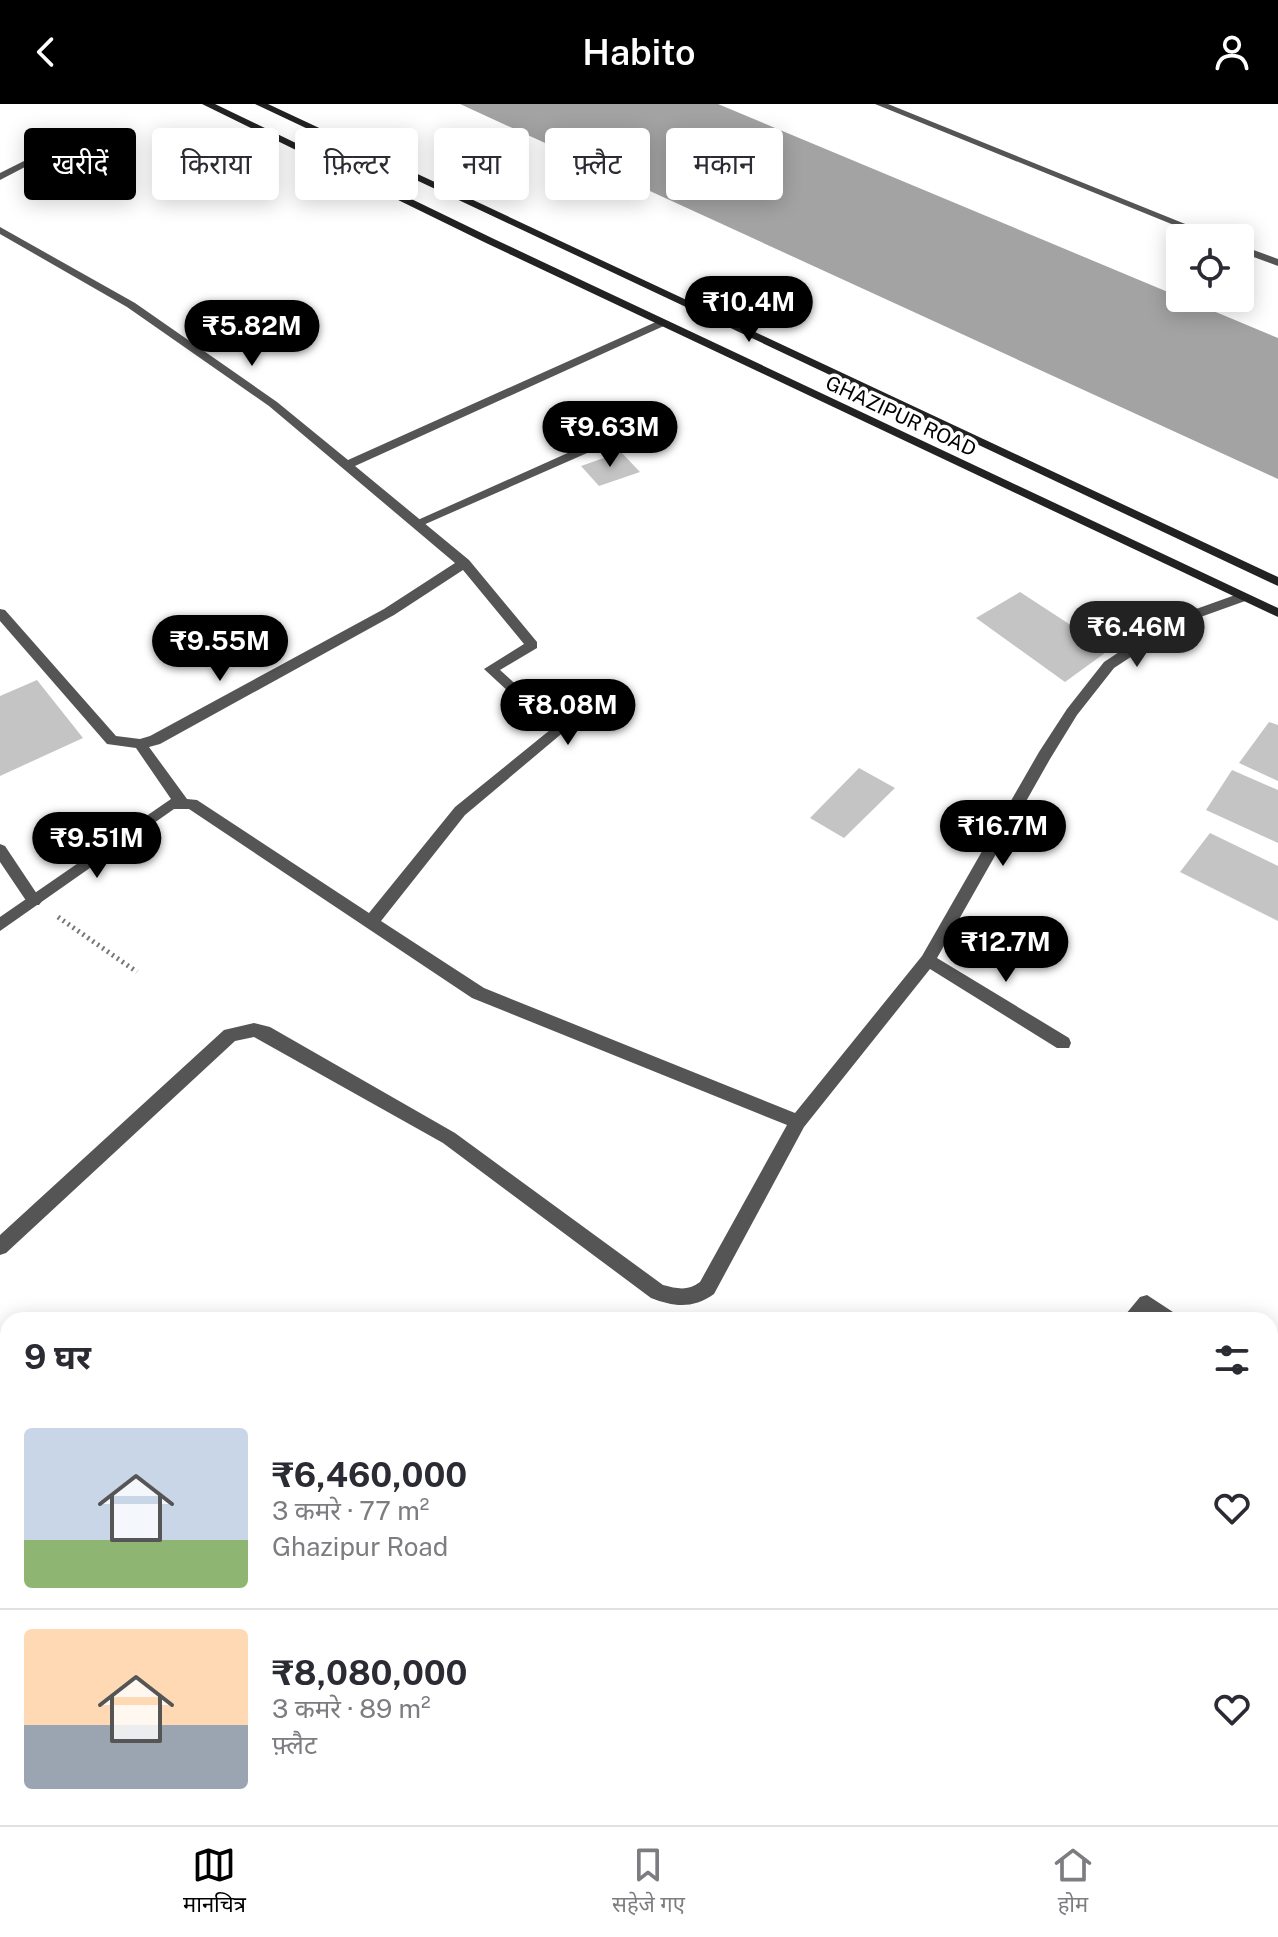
<!DOCTYPE html>
<html lang="hi">
<meta charset="utf-8">
<style>
:root{--surface:#fff;--page:#f2f2f3;--text:#2b2b33;--muted:#7c7c81;--line:#e1e1e2;--accent:#000}
body{margin:0;font-family:"Public Sans","Noto Sans Devanagari",sans-serif;background:var(--page);color:var(--text);height:100vh;display:flex;flex-direction:column;font-size:30px;white-space:nowrap}
*{box-sizing:border-box;margin:0}
p{font-size:26px;color:var(--muted)}
.icon{flex:none;width:44px;height:44px;fill:none;stroke:currentColor;stroke-width:2;stroke-linecap:round;stroke-linejoin:round}
.map{position:relative;flex:1;overflow:hidden}
.side{position:absolute;left:0px;top:1208px;width:1278px;height:514px;display:flex;flex-direction:column;background:var(--surface);border-radius:24px 24px 0 0;box-shadow:0 4px 20px #0003}
.side>*{flex:none}
.top-card{position:absolute;left:24px;top:24px;width:800px;height:72px;display:flex;gap:16px}
.fabs{position:absolute;left:1166px;top:120px;display:grid;gap:16px}
.fabs a{display:grid;place-items:center;width:88px;height:88px;border-radius:8px;background:var(--surface);box-shadow:0 4px 20px #0003;font-size:40px}
.price{position:absolute;translate:-50% -68px;padding:0 18px;border-radius:28px;background:var(--accent);color:#fff;font-size:26px;line-height:52px;filter:drop-shadow(0 2px 4px #0008)}
.price::after{content:'';position:absolute;left:50%;top:48px;width:24px;height:18px;margin-left:-12px;background:inherit;clip-path:polygon(0 0,100% 0,50% 100%)}
.price.active{background:#222;color:#fff}
ul{padding:0;list-style:none}
li{display:flex;align-items:center;gap:24px;height:200px;padding:0 24px}
li+li{border-top:2px solid var(--line)}
li span{display:grid;place-items:center;flex:none;width:224px;height:160px;border-radius:8px;color:#555}
li>.icon{margin-inline-start:auto}
span .icon{width:96px;height:96px;fill:#fffc;stroke-width:1}
li b{font-size:34px}
h2{display:flex;justify-content:space-between;align-items:center;height:96px;padding:0 24px;font-size:34px}
.tag{padding:0 28px;border-radius:8px;background:var(--surface);box-shadow:0 4px 20px #0003;font-size:28px;line-height:72px}
.tag.active{background:var(--accent);color:#fff}
header{display:flex;justify-content:space-between;align-items:center;height:104px;padding:0 24px;background:var(--accent);color:#fff;font-size:36px;font-weight:600}
.menu{display:flex;justify-content:space-around;align-items:center;height:112px;border-top:2px solid var(--line);background:var(--surface);font-size:22px;color:var(--muted)}
.menu a{display:grid;justify-items:center;gap:4px}
.menu .active{color:var(--accent)}
.map>svg:first-child{display:block}
.water{fill:#a3a3a3}
.building{fill:#c4c4c4}
.lines{fill:none;stroke-linecap:round;stroke-linejoin:round}
.path{stroke:#777;stroke-width:5;stroke-dasharray:2 4;stroke-linecap:butt}
.service{fill:#555;fill-rule:evenodd}
.minor{fill:#555;fill-rule:evenodd}
.secondary{fill:#222;fill-rule:evenodd}
.labels{text-anchor:middle;stroke-width:7;stroke-linejoin:round;paint-order:stroke}
.far-street-label{font-size:20px;fill:#000;stroke:#fff}
</style>
<header><svg class="icon" aria-label="back" viewBox="0 0 24 24"><path d="M15 5l-7 7 7 7"/></svg>Habito<svg class="icon" aria-label="person" viewBox="0 0 24 24"><circle cx="12" cy="8" r="4"/><path d="M4 21q1-7 8-7t8 7"/></svg></header>
<div class="map">
<svg width="1278" height="1721" viewBox="0 0 1278 1721">
<rect width="100%" height="100%" fill="#fff"/>
<!-- water -->
<path class="water" d="M460 0H718L1278 234V375Z"/>
<!-- building -->
<path class="building" d="M621 348 640 368 599 382 581 362Z
M1020 488 1109 546 1065 578 976 514Z
M37 576 83 634 0 672V592Z
M1269 618 1278 621V677L1239 659Z
M859 664 895 684 844 734 810 714Z
M1232 666 1278 686V739L1206 706Z
M1210 729 1278 762V817L1180 768Z"/>
<g class="lines">
<!-- path -->
<path class="path" d="M58 813 137 868"/>
<!-- service -->
<path class="service" d="M875 0H888L1220 134H1206Z
M1240 141 1278 155V162L1240 148Z
M590 339 596 343 594 346 421 422H413L411 419Z
M0 740 5 742 39 793 42 797 39 801H29L0 758Z"/>
<!-- minor -->
<path class="minor" d="M42 48 50 50 0 76V69Z
M0 123 135 199 277 298 348 356 658 217H666V221L355 362 469 456 537 538V544L500 566 566 626 465 711 381 817 484 884 795 1009 922 852 1039 648 1067 605 1104 558 1171 514 1238 490H1248V496L1181 520 1114 564 1077 611 1050 655 937 854 1069 934 1071 939 1069 944H1057L930 865 804 1023 714 1190C693 1205 674 1203 651 1194L443 1039 254 933 235 937 6 1149 0 1151V1131L224 926 254 919 270 923 455 1029 663 1181C678 1185 688 1187 700 1178L787 1021 472 894 189 705H174L0 827V813L171 695 136 644 107 640 0 517V505L5 506 116 632 140 635 150 632 384 505 455 459 269 302 127 203 0 130ZM463 466 524 540 484 565 550 626 455 703 369 809 197 696 187 695 149 643 160 640 394 511Z
M1147 1191 1176 1210 1178 1216H1155L1148 1211 1143 1216H1121L1140 1193Z
M1270 1285 1278 1288V1309L1270 1306Z
M0 1579 8 1583V1608L0 1604Z
M139 1714H166L169 1721H142Z
M487 1714H514L511 1721H484Z"/>
<!-- secondary -->
<path class="secondary" d="M202 0H215L494 135 1278 504V513L486 139Z
M255 0H268L1278 473V482Z"/>
</g>
<g class="labels">
<!-- far-street labels -->
<g class="far-street-label">
<text transform="translate(901 312) rotate(25)" y="7">GHAZIPUR ROAD</text>
</g>
</g>
</svg>
<div class="fabs">
<a><svg class="icon" aria-label="locate" viewBox="0 0 24 24"><circle cx="12" cy="12" r="6"/><path d="M12 2v4M12 18v4M2 12h4M18 12h4"/></svg></a>
</div>
<b class="price" style="left:749px;top:240px">₹10.4M</b>
<b class="price" style="left:252px;top:264px">₹5.82M</b>
<b class="price" style="left:610px;top:365px">₹9.63M</b>
<b class="price active" style="left:1137px;top:565px">₹6.46M</b>
<b class="price" style="left:220px;top:579px">₹9.55M</b>
<b class="price" style="left:568px;top:643px">₹8.08M</b>
<b class="price" style="left:1003px;top:764px">₹16.7M</b>
<b class="price" style="left:97px;top:776px">₹9.51M</b>
<b class="price" style="left:1006px;top:880px">₹12.7M</b>
<div class="top-card">
<a class="tag active">खरीदें</a>
<a class="tag">किराया</a>
<a class="tag">फ़िल्टर</a>
<a class="tag">नया</a>
<a class="tag">फ़्लैट</a>
<a class="tag">मकान</a>
</div>
<section class="side">
<h2>9 घर<svg class="icon" aria-label="filters" viewBox="0 0 24 24"><path d="M4 7h16M4 17h16"/><circle cx="9" cy="7" r="2"/><circle cx="15" cy="17" r="2"/></svg></h2>
<ul>
<li><span style="background:linear-gradient(#c9d6e8 70%,#8fb573 0)"><svg class="icon" aria-label="home" viewBox="0 0 24 24"><path d="M3 11l9-7 9 7M6 9v11h12V9"/></svg></span><div><b>₹6,460,000</b><p>3 कमरे · 77 m²</p><p>Ghazipur Road</p></div><svg class="icon" aria-label="heart" viewBox="0 0 24 24"><path d="M12 20l-8-8c-3-5 5-10 8-4 3-6 11-1 8 4z"/></svg></li>
<li><span style="background:linear-gradient(#ffd9b3 60%,#9aa5b1 0)"><svg class="icon" aria-label="home" viewBox="0 0 24 24"><path d="M3 11l9-7 9 7M6 9v11h12V9"/></svg></span><div><b>₹8,080,000</b><p>3 कमरे · 89 m²</p><p>फ़्लैट</p></div><svg class="icon" aria-label="heart" viewBox="0 0 24 24"><path d="M12 20l-8-8c-3-5 5-10 8-4 3-6 11-1 8 4z"/></svg></li>
</ul>
</section>
</div>
<nav class="menu">
<a class="active"><svg class="icon" aria-label="map" viewBox="0 0 24 24"><path d="M3 6l6-2 6 2 6-2v14l-6 2-6-2-6 2zM9 4v14M15 6v14"/></svg>मानचित्र</a>
<a><svg class="icon" aria-label="saved" viewBox="0 0 24 24"><path d="M7 4h10v16l-5-4-5 4z"/></svg>सहेजे गए</a>
<a><svg class="icon" aria-label="home" viewBox="0 0 24 24"><path d="M3 11l9-7 9 7M6 9v11h12V9"/></svg>होम</a>
</nav>
